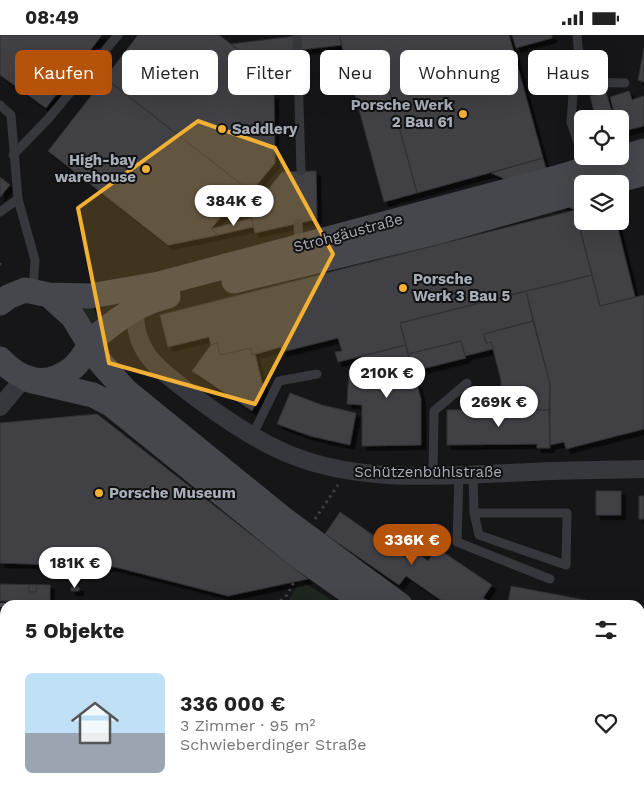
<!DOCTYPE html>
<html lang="de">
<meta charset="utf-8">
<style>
:root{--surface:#fff;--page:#f6f6f6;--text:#222;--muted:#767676;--line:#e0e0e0;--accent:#b45309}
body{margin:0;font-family:"Work Sans",sans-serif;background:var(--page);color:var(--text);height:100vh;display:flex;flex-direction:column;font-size:19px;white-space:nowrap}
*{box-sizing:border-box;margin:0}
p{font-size:16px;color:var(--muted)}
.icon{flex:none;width:28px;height:28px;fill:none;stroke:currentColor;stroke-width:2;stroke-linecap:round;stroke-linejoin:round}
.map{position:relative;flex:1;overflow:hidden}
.drawer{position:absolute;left:0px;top:565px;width:645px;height:195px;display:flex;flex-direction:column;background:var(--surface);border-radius:15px 15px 0 0;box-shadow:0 5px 20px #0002}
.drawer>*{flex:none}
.banner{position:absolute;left:15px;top:15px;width:615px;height:45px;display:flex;gap:10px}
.fabs{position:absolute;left:574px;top:75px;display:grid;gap:10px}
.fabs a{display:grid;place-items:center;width:55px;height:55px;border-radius:8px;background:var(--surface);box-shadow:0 5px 20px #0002;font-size:25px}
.price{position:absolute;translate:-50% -42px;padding:0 11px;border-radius:18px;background:#fff;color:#222;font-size:16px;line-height:32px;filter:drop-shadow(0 1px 2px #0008)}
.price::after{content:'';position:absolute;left:50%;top:30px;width:15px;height:11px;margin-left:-8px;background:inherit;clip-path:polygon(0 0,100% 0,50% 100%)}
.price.on{background:var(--accent);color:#fff}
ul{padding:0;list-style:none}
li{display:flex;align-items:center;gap:15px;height:125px;padding:0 25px}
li+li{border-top:1px solid var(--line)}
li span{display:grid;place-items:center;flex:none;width:140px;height:100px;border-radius:8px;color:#555}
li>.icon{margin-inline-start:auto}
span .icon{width:60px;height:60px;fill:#fffc;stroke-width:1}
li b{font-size:21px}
h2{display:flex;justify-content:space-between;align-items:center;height:60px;padding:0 25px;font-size:21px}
.pill{padding:0 18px;border-radius:8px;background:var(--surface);box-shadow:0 5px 20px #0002;font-size:18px;line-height:45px}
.pill.on{background:var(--accent);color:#fff}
.status{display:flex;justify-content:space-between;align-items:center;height:35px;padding:0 25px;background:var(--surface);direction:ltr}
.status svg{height:14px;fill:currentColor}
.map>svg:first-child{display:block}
.green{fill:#1e261f}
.building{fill:#404145;stroke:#303034;filter:url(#shadow)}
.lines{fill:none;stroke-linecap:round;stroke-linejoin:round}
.path{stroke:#3d3f44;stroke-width:3;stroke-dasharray:2.5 4;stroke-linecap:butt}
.lane{stroke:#37383d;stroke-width:9}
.street{stroke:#37383d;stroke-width:18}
.secondary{stroke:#45474d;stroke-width:25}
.rail{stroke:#4a4c52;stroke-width:4;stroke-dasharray:6 5;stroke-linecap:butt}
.marked{fill:#f2b134;fill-opacity:0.2;stroke:#f2b134;stroke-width:4;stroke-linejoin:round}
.poi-dot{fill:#f2b134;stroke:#111113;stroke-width:2}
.labels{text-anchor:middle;stroke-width:4;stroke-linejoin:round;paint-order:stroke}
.poi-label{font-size:15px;font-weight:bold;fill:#a8adb8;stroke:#111113;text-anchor:start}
.street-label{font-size:15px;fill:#a8adb8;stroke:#111113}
</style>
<div class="status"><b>08:49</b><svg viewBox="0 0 49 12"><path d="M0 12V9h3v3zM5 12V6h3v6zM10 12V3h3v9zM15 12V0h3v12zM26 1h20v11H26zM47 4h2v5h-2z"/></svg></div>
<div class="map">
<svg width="644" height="760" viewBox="0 0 644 760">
<defs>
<filter id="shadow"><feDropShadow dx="4.5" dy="4.5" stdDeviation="0" flood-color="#0009"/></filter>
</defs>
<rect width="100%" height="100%" fill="#161618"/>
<!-- green -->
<path class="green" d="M88 265 101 287 95 295 79 266Z
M300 545 340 570H286Z
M640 575 644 576V621L640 620Z"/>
<!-- building -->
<path class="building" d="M0 0H102L46 73 0 40Z
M138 0H219L271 40 270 59H274L275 128 251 157 105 43Z
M304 0H339L342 10 247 21 231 9Z
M339 0H509L543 123 417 158 381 25 348 34Z
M512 0H552V3L516 13Z
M644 13V47L638 45Z
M381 25 417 158 384 167 348 34Z
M105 43 245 152 211 194 218 200 168 210 48 116Z
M629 56 632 65 644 61V91L620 97V84H616L610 62Z
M606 57 614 84H596L590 61Z
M543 123 547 137 582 153V173L575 175 491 138Z
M316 136 317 184 255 198 250 178 282 137Z
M0 142 10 150 0 162Z
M582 173V186H616L635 262 600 271 575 175Z
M575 175 592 240 400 288 406 310 338 327 335 317 342 316 338 303 282 317 281 312 252 320 251 313 220 320 217 308 211 310 209 302 168 312 160 280Z
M252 183 253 192 218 200 211 194Z
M592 240 600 271 644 260V394L566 414 564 407 550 410V349L526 256Z
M526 256 533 286 484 299 486 308 491 307 493 314 465 321 461 306 408 319 400 288Z
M533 286 550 349 549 375H501V345L491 307 486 308 484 299Z
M461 306 466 323 414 336 408 319Z
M217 308 220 320 251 313 252 320 255 319 264 356 252 376 192 336 211 310Z
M406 310 421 364V410L362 411V370L347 369 349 335H362L361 321Z
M290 358 322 370 356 378 350 410 310 401 277 389Z
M447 375H549L550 413H537V409L447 410Z
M97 379 308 544 228 561 115 532 0 528V388Z
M596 456H621V480H596Z
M639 461H644V484H639Z
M340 477 413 528 419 519 428 526 437 513 492 550 483 563 487 565 483 570H448L406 541 399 550 325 499Z
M0 549 50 550V567L0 566Z
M29 550H37L36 557H29Z
M511 551 606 569 605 570H519L508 568Z
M71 552H79V556H71Z
M0 589H5V606H0Z
M0 743 7 760H0Z
M499 755H518L514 760H495Z"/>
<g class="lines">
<!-- path -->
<path class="path" d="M0 228V234
M315 484 338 450
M239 570V567L278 568 287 560 294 547 282 540
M0 600H5
M440 760 451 755"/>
<!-- lane -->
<path class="lane" d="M297 0 301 136
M577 0 581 47 573 59 571 87 582 119
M581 47 625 48
M0 70 11 80 18 164 35 225 33 255
M13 120 48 84 118 0
M0 177 18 164
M298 188 299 210
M253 399 279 346 317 339
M473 439 474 478H567L566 530 479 500 474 478
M433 440 434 376 467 348
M459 440 457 507 550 544
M0 615H5"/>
<!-- street -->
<path class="street" d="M135 272C133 318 158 333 191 359 219 380 258 407 291 420 365 450 452 440 530 437 568 435 606 435 644 434
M0 372 24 343
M574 760 577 755"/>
<!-- secondary -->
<path class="secondary" d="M606 149 644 138
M234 246 440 196 582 156
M49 260 90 261 159 249 563 141 644 116
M0 268 8 262 25 255 49 260 73 282 101 328 126 356 282 483 400 570
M89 307C115 287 136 268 168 261
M0 324C20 345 44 354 70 335 78 330 84 319 90 311
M29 345 93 360 112 370 300 522 368 570
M640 742 644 745"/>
<!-- rail -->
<path class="rail" d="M0 570H5
M0 585H5
M640 638 644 639
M640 651 644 652"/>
</g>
<!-- marked area -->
<path class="marked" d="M198 86 275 113 333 219 255 369 109 328 78 173Z"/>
<!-- markers -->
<g class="poi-dot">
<circle cx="463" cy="79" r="5"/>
<circle cx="222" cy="94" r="5"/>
<circle cx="146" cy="134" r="5"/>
<circle cx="403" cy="253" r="5"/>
<circle cx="99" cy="458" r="5"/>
</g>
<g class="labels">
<!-- poi labels -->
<g class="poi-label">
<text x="453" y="75" text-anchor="end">Porsche Werk<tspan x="453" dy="17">2 Bau 61</tspan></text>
<text x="232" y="99">Saddlery</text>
<text x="136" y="130" text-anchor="end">High-bay<tspan x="136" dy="17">warehouse</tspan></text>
<text x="413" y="249">Porsche<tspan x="413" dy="17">Werk 3 Bau 5</tspan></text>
<text x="109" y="463">Porsche Museum</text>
</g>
<!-- street labels -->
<g class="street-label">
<text transform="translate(348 198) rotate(-15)" y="5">Strohgäustraße</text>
<text x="428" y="442">Schützenbühlstraße</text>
</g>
</g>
</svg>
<div class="fabs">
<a><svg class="icon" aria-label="locate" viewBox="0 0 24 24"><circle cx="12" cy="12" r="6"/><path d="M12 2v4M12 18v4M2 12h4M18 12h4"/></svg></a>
<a><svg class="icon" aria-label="layers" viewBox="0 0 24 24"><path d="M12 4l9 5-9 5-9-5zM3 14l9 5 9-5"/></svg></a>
</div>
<b class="price" style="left:234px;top:192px">384K €</b>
<b class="price" style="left:387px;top:364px">210K €</b>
<b class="price" style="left:499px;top:393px">269K €</b>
<b class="price on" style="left:412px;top:531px">336K €</b>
<b class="price" style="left:75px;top:554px">181K €</b>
<div class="banner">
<a class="pill on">Kaufen</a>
<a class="pill">Mieten</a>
<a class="pill">Filter</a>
<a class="pill">Neu</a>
<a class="pill">Wohnung</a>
<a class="pill">Haus</a>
</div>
<section class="drawer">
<h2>5 Objekte<svg class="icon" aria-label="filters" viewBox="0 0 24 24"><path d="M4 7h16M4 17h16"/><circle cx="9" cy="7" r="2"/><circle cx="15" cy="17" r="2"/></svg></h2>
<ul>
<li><span style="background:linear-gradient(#bfe0f5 60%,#9aa5b1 0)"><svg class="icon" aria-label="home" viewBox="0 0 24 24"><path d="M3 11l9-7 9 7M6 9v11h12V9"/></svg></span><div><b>336 000 €</b><p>3 Zimmer · 95 m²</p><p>Schwieberdinger Straße</p></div><svg class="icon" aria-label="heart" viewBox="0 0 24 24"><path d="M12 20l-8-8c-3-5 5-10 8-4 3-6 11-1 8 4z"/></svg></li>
</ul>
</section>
</div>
